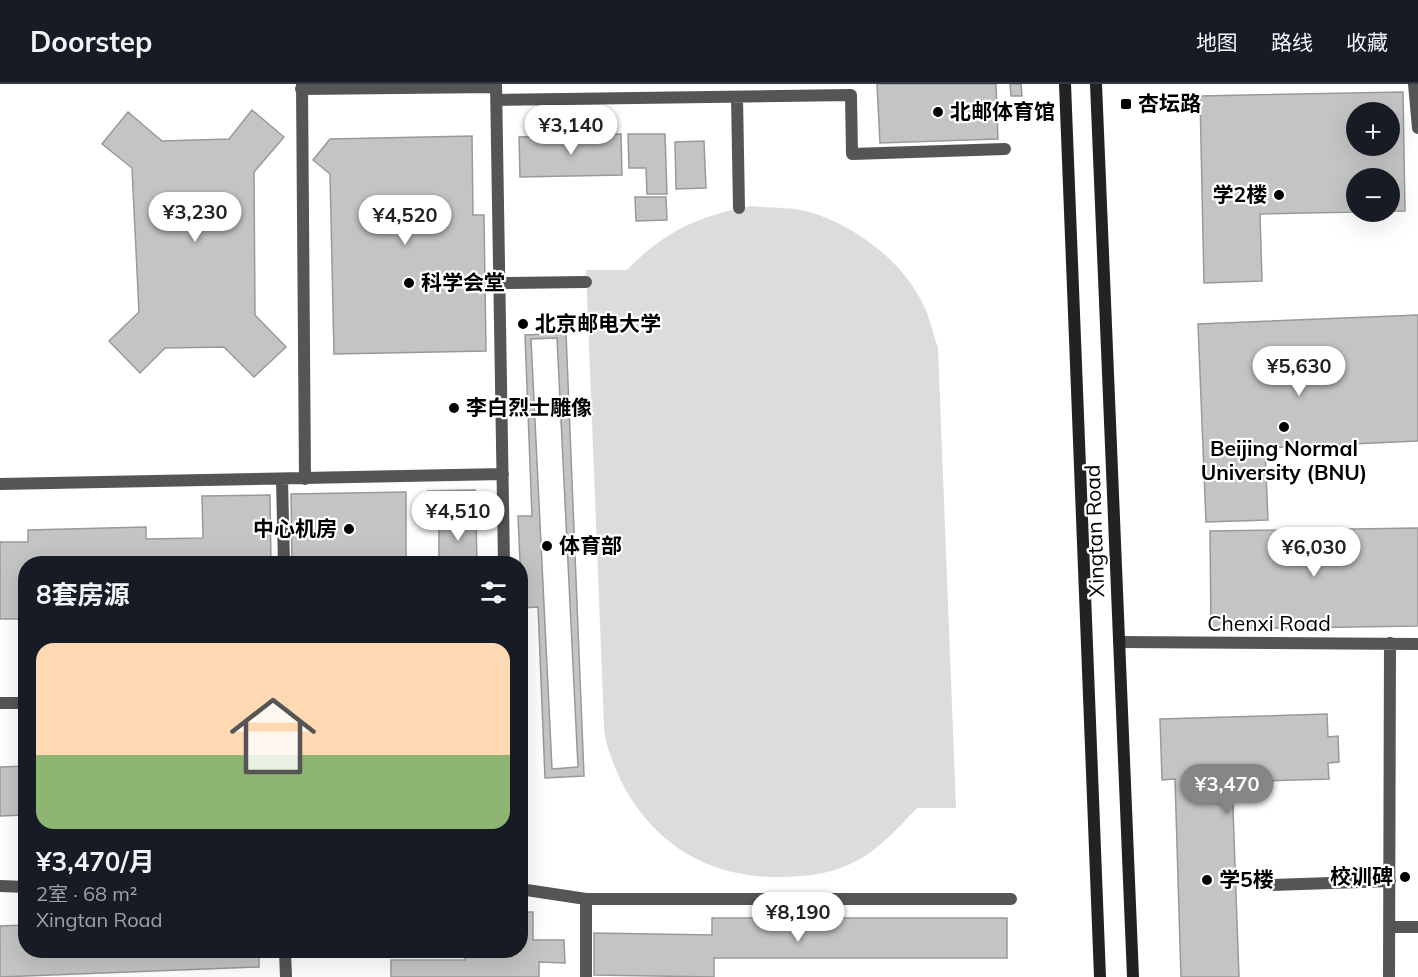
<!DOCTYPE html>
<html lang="zh">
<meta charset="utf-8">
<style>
:root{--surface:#171b24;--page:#20242c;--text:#f1f3f6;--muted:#9ea1a6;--line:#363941;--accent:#858687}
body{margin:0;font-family:Mulish,"Noto Sans SC",sans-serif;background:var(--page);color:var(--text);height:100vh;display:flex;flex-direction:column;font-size:22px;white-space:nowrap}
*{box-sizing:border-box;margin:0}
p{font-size:20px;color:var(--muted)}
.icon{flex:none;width:33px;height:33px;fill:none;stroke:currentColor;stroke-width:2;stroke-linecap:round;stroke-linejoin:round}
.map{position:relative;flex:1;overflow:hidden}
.drawer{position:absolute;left:18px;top:472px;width:510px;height:402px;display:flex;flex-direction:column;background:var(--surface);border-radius:24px;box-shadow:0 6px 24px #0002}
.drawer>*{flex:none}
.tools{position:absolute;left:1346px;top:18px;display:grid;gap:12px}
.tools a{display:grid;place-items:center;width:54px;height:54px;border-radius:50%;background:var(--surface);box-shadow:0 6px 24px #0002;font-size:30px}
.price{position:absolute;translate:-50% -51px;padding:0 14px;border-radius:21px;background:#fff;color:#222;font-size:20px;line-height:39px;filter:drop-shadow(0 2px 3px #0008)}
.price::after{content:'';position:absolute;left:50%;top:36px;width:18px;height:14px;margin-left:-9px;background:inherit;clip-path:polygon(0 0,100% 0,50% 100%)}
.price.selected{background:var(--accent);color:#fff}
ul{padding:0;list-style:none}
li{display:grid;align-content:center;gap:12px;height:318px;padding:0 18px}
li+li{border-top:2px solid var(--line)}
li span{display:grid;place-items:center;height:186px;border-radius:18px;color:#555}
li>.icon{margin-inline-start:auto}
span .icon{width:108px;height:108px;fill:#fffc;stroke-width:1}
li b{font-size:26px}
h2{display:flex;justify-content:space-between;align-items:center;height:72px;padding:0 18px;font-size:26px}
header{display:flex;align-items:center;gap:36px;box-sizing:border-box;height:84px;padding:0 30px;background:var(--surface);border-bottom:2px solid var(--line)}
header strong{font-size:28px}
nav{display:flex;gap:33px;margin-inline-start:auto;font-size:21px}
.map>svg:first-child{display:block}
.green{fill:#dcdcdc}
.building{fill:#c4c4c4;stroke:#999;stroke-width:1.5;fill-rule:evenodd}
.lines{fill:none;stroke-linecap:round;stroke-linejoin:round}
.lane{stroke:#555;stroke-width:12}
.secondary{stroke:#222;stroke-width:12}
.poi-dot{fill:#000;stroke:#fff;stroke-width:2}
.labels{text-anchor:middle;stroke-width:4.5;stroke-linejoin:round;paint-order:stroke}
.poi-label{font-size:21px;font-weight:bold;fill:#000;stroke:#fff;text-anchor:start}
.street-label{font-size:21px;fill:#000;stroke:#fff}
</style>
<header>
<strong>Doorstep</strong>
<nav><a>地图</a><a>路线</a><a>收藏</a></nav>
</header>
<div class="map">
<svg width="1418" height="893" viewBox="0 0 1418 893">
<rect width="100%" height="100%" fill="#fff"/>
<!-- green -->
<path class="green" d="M751 122C768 124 789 123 806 127 853 140 902 176 923 220 930 234 933 250 938 264L956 724H917C896 746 876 769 848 781 823 792 798 793 772 793 687 791 628 737 606 657 603 644 604 629 603 616L586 186H627C665 147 698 132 751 122Z"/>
<!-- building -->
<path class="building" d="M877 0H996L998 55 880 59Z
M1010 0H1021L1022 12H1011Z
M1403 8 1405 127 1260 130 1262 197 1204 199 1200 12ZM1356 28H1389V62H1356ZM1356 94H1389V128H1356Z
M252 26 284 53 254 88 255 231 286 263 254 293 224 263 165 264 140 289 109 257 139 228 132 84 102 60 128 28 162 57 229 55Z
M621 50 622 91 520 93 519 53Z
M628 50H665L667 110H647L646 84H629Z
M472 52 473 131H484L486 267 334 270 330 90 313 76 330 55Z
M704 57 706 104 676 105 675 58Z
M635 113H666L667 136 636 137Z
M1418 231V357L1265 364 1268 436 1206 438 1198 240Z
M566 249 584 692 545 694 538 523 522 524 518 432H532L525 251Z
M557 254 578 683 552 685 531 255Z
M475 406 476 434 429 436 428 407Z
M406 408V480H292L291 410Z
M270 411 271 480H26V535H0V458H28V446L146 443V455L203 454 202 412Z
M476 434 477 480H439V436Z
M1418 444V542L1211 545 1210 447Z
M1327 630 1328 653 1338 652 1339 678 1328 679 1329 695 1232 698 1239 893H1181L1175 695 1162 696 1160 635Z
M26 682V731L0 732V683Z
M520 828H533V856H564L565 879 539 878V893H391V876H465L464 867H520Z
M712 834H1007V874H714V893L594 891V849L712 851Z
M26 841V867H259V883L0 893V842Z"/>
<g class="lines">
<!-- lane -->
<path class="lane" d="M302 0 305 395
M496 0 504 480
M1414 0 1418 44
M301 5 496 3
M737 13 739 124
M497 16 851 11 852 70 1005 65
M500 199 586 198
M282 395 284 480
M0 400 503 390
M1119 558 1418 560
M0 619H26
M1272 801 1390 797
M0 802 26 803
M520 805 586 815H1011
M586 815V893
M1389 843H1418
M285 867 286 893
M1389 893 1390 559"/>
<!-- secondary -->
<path class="secondary" d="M1065 0 1100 893
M1096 0 1133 893"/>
</g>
<!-- markers -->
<g class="poi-dot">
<rect x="1120" y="14" width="12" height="12" rx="3"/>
<circle cx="938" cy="28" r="6"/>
<circle cx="1279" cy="111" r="6"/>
<circle cx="409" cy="199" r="6"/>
<circle cx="523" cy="240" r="6"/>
<circle cx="454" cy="324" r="6"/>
<circle cx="1284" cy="343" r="6"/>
<circle cx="349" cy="445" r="6"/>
<circle cx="547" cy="462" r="6"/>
<circle cx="1405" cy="793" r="6"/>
<circle cx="1207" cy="796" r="6"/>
</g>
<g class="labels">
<!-- poi labels -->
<g class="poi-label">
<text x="1138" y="27">杏坛路</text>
<text x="950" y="35">北邮体育馆</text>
<text x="1267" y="118" text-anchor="end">学2楼</text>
<text x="421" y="206">科学会堂</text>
<text x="535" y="247">北京邮电大学</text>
<text x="466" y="331">李白烈士雕像</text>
<text x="1284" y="372" text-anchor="middle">Beijing Normal<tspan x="1284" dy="24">University (BNU)</tspan></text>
<text x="337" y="452" text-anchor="end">中心机房</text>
<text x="559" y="469">体育部</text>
<text x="1393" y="800" text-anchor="end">校训碑</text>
<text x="1219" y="803">学5楼</text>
</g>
<!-- street labels -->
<g class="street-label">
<text transform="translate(1095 447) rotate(-92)" y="7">Xingtan Road</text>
<text x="1269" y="547">Chenxi Road</text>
</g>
</g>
</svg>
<div class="tools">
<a>+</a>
<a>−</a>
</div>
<b class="price" style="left:571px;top:72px">¥3,140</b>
<b class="price" style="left:195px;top:159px">¥3,230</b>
<b class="price" style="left:405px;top:162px">¥4,520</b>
<b class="price" style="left:1299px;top:313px">¥5,630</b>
<b class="price" style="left:458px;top:458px">¥4,510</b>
<b class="price" style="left:1314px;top:494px">¥6,030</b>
<b class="price selected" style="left:1227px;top:731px">¥3,470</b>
<b class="price" style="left:798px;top:859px">¥8,190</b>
<section class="drawer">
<h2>8套房源<svg class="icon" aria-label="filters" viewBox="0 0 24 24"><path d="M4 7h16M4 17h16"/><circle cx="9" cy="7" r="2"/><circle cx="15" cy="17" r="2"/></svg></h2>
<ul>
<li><span style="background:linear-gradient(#ffd9b3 60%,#8fb573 0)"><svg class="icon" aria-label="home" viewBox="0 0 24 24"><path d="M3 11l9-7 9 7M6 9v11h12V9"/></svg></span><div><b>¥3,470/月</b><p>2室 · 68 m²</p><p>Xingtan Road</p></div></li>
</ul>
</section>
</div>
